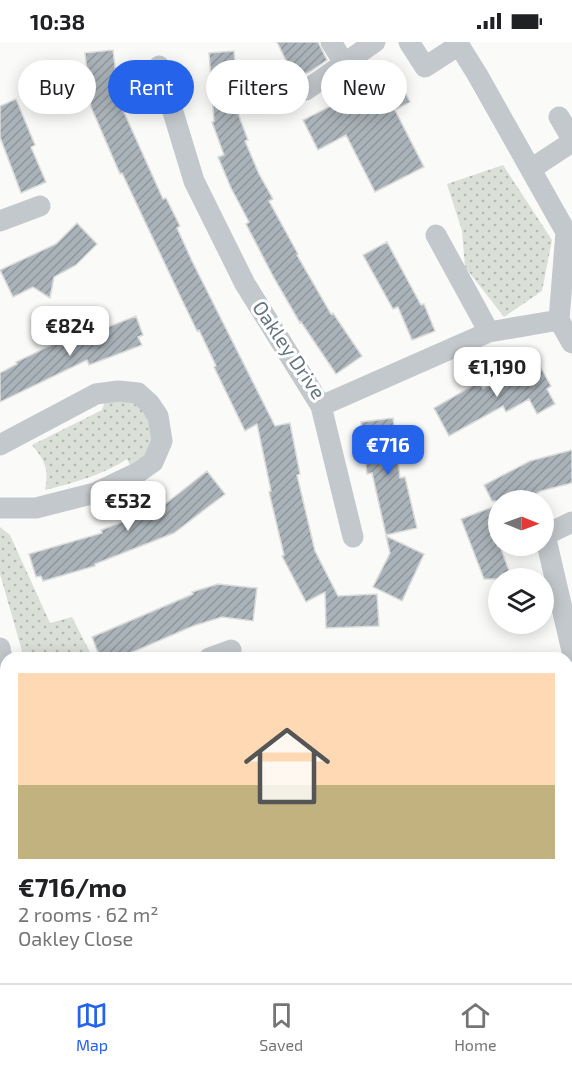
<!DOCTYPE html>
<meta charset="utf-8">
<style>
:root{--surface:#fff;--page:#f2f2f2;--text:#202124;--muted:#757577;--line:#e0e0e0;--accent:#2563eb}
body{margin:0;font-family:"Exo 2",sans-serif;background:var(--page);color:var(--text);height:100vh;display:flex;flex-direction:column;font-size:22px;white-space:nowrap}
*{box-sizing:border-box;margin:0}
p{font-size:20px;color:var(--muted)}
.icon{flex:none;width:33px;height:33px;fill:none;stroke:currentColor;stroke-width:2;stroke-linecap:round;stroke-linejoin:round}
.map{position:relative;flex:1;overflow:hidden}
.sheet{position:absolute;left:0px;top:610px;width:573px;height:332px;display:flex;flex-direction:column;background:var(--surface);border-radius:18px 18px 0 0;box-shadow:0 3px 15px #0003}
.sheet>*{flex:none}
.banner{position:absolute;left:18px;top:18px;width:537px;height:54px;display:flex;gap:12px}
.needle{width:39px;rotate:91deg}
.tools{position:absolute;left:488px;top:448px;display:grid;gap:12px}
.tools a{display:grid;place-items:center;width:66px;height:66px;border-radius:50%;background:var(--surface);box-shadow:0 3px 15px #0003;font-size:30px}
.price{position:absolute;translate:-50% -51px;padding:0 14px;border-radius:12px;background:#fff;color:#222;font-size:20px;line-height:39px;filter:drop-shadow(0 2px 3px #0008)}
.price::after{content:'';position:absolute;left:50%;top:36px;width:18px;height:14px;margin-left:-9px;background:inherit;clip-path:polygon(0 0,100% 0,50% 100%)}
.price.on{background:var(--accent);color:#fff}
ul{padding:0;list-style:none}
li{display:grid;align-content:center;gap:12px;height:318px;padding:0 18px}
li span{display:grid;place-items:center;height:186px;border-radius:0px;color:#555}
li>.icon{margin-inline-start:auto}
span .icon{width:108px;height:108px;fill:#fffc;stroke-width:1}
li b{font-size:26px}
.tag{padding:0 21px;border-radius:27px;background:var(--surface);box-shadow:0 3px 15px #0003;font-size:21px;line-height:54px}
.tag.on{background:var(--accent);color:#fff}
.status{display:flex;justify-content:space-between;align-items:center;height:42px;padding:0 30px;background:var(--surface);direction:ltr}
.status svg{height:16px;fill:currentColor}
.tab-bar{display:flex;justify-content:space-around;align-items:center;height:84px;border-top:2px solid var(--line);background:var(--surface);font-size:16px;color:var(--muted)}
.tab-bar a{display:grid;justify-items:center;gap:3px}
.tab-bar .on{color:var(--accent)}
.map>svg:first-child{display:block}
.grass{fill:url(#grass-dots)}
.building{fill:url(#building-hatch);stroke:#dcdcda;stroke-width:1.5}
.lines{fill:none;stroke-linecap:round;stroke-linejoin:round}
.minor{stroke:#c3c8cc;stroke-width:21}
.labels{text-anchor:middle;stroke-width:6;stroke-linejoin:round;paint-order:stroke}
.street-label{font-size:20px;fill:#657683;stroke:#fff}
</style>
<div class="status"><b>10:38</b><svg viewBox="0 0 49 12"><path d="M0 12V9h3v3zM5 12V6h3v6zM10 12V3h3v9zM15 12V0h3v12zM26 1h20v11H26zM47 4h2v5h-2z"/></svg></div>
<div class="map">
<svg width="572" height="941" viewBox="0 0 572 941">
<defs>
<pattern id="grass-dots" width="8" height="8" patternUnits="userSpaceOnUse" patternTransform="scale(1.5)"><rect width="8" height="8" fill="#dadfd7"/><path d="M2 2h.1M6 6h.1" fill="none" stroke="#b4b9b4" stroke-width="1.8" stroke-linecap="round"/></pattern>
<pattern id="building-hatch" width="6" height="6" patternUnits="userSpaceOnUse" patternTransform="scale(1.5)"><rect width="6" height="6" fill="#aab3b9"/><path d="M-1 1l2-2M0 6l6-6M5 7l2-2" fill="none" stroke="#8e969c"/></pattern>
</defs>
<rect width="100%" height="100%" fill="#fafaf8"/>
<!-- grass -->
<path class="grass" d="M503 123 552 198 542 249 504 275 465 225 462 189 447 142Z
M119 355 137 361 149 373C152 400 158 410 131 425L127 417C103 433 73 441 45 448 49 426 45 419 32 403L102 368 105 360Z
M0 485 10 493 50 581 72 575 93 616H24L0 532Z
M6 778V880L0 893V795Z"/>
<!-- building -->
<path class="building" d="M277 0H318L327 18 311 29 295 37Z
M113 8 119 59 163 157 166 156 180 184 177 186 192 219 275 384 290 381 300 432 297 433 315 509 338 554 377 552 379 584 326 586 325 550 306 560 282 514 284 513 269 450 271 449 257 382 245 389 214 325 216 324 199 288 197 289 182 258 122 131 120 132 91 65 85 11Z
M234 9 239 74 248 98 245 99 259 132 273 157 269 159 298 212 297 213 331 272 333 271 362 314 336 332 301 280 300 281 274 236 246 182 249 180 231 146 218 115 224 113 212 80 214 79 209 11Z
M390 20 410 60 395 68 424 125 375 150 346 93 318 108 303 78 351 54 347 46 376 31 374 27Z
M16 57 35 103 31 105 46 140 21 151 0 95V64Z
M77 181 97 202 76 223 54 235 50 256 33 245 13 255 0 228 56 202Z
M387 200 421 263 424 262 435 289 412 298 398 265 393 267 363 213Z
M136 274 143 293 138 295 142 303 89 323 87 318 0 360V331L17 322 16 320 60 299 62 303Z
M536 317 551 344 547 347 555 362 537 372 529 357 506 370 503 364 449 394 434 366 479 340 483 347Z
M393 376 400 436 405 435 417 486 386 493 372 431 367 432 361 380Z
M572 408V441L541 449 522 459H492L484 443 530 419Z
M207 429 225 452 174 491 95 522V524L43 539 41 534 36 535 29 512 102 491 101 488 160 466Z
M498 463V504H500L512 537H484L461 477Z
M386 494 424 512 402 559 373 545 390 511Z
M218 542 257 546 253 579 222 575 193 584 119 616H100L92 595 193 552 192 550Z"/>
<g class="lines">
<!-- minor -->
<path class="minor" d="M331 0 344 21
M409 0 425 25 459 3
M457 0 477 32 566 190 559 278 572 301
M159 24 194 139 245 242 321 364 353 495
M306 48 375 0
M559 75 572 97
M531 127 572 100
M0 179 40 164
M436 193 489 290
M321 364 489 290 559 278
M0 403 96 352 118 349 138 351 150 362 158 374 162 399 153 420 139 430 95 451 36 466H0
M572 480 545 493 572 609
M0 606 6 639
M209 616 231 608
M567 651H572
M0 727 6 681
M567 852 572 851
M567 914 572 916
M348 936 351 941
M156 941 164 936"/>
</g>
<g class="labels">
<!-- street labels -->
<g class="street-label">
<text transform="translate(289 308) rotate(56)" y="7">Oakley Drive</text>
</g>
</g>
</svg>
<div class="tools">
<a><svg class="needle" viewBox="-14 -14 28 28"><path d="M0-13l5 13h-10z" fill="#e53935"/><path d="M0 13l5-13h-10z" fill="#757577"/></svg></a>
<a><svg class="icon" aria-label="layers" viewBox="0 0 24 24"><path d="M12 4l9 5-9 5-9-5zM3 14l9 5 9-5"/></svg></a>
</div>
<b class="price" style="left:70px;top:315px">€824</b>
<b class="price" style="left:497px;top:356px">€1,190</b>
<b class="price on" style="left:388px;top:434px">€716</b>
<b class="price" style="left:128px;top:490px">€532</b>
<div class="banner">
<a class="tag">Buy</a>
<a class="tag on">Rent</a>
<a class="tag">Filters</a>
<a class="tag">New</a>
</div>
<section class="sheet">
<ul>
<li><span style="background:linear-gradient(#ffd9b3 60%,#c2b280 0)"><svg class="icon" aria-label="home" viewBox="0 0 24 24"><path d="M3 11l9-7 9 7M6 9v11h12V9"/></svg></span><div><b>€716/mo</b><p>2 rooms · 62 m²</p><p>Oakley Close</p></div></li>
</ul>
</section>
</div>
<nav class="tab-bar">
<a class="on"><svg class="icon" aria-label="map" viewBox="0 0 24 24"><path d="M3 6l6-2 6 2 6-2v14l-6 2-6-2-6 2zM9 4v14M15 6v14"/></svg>Map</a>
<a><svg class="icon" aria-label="saved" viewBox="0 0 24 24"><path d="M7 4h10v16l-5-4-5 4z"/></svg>Saved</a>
<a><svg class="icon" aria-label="home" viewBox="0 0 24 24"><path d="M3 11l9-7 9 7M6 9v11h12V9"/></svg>Home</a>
</nav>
